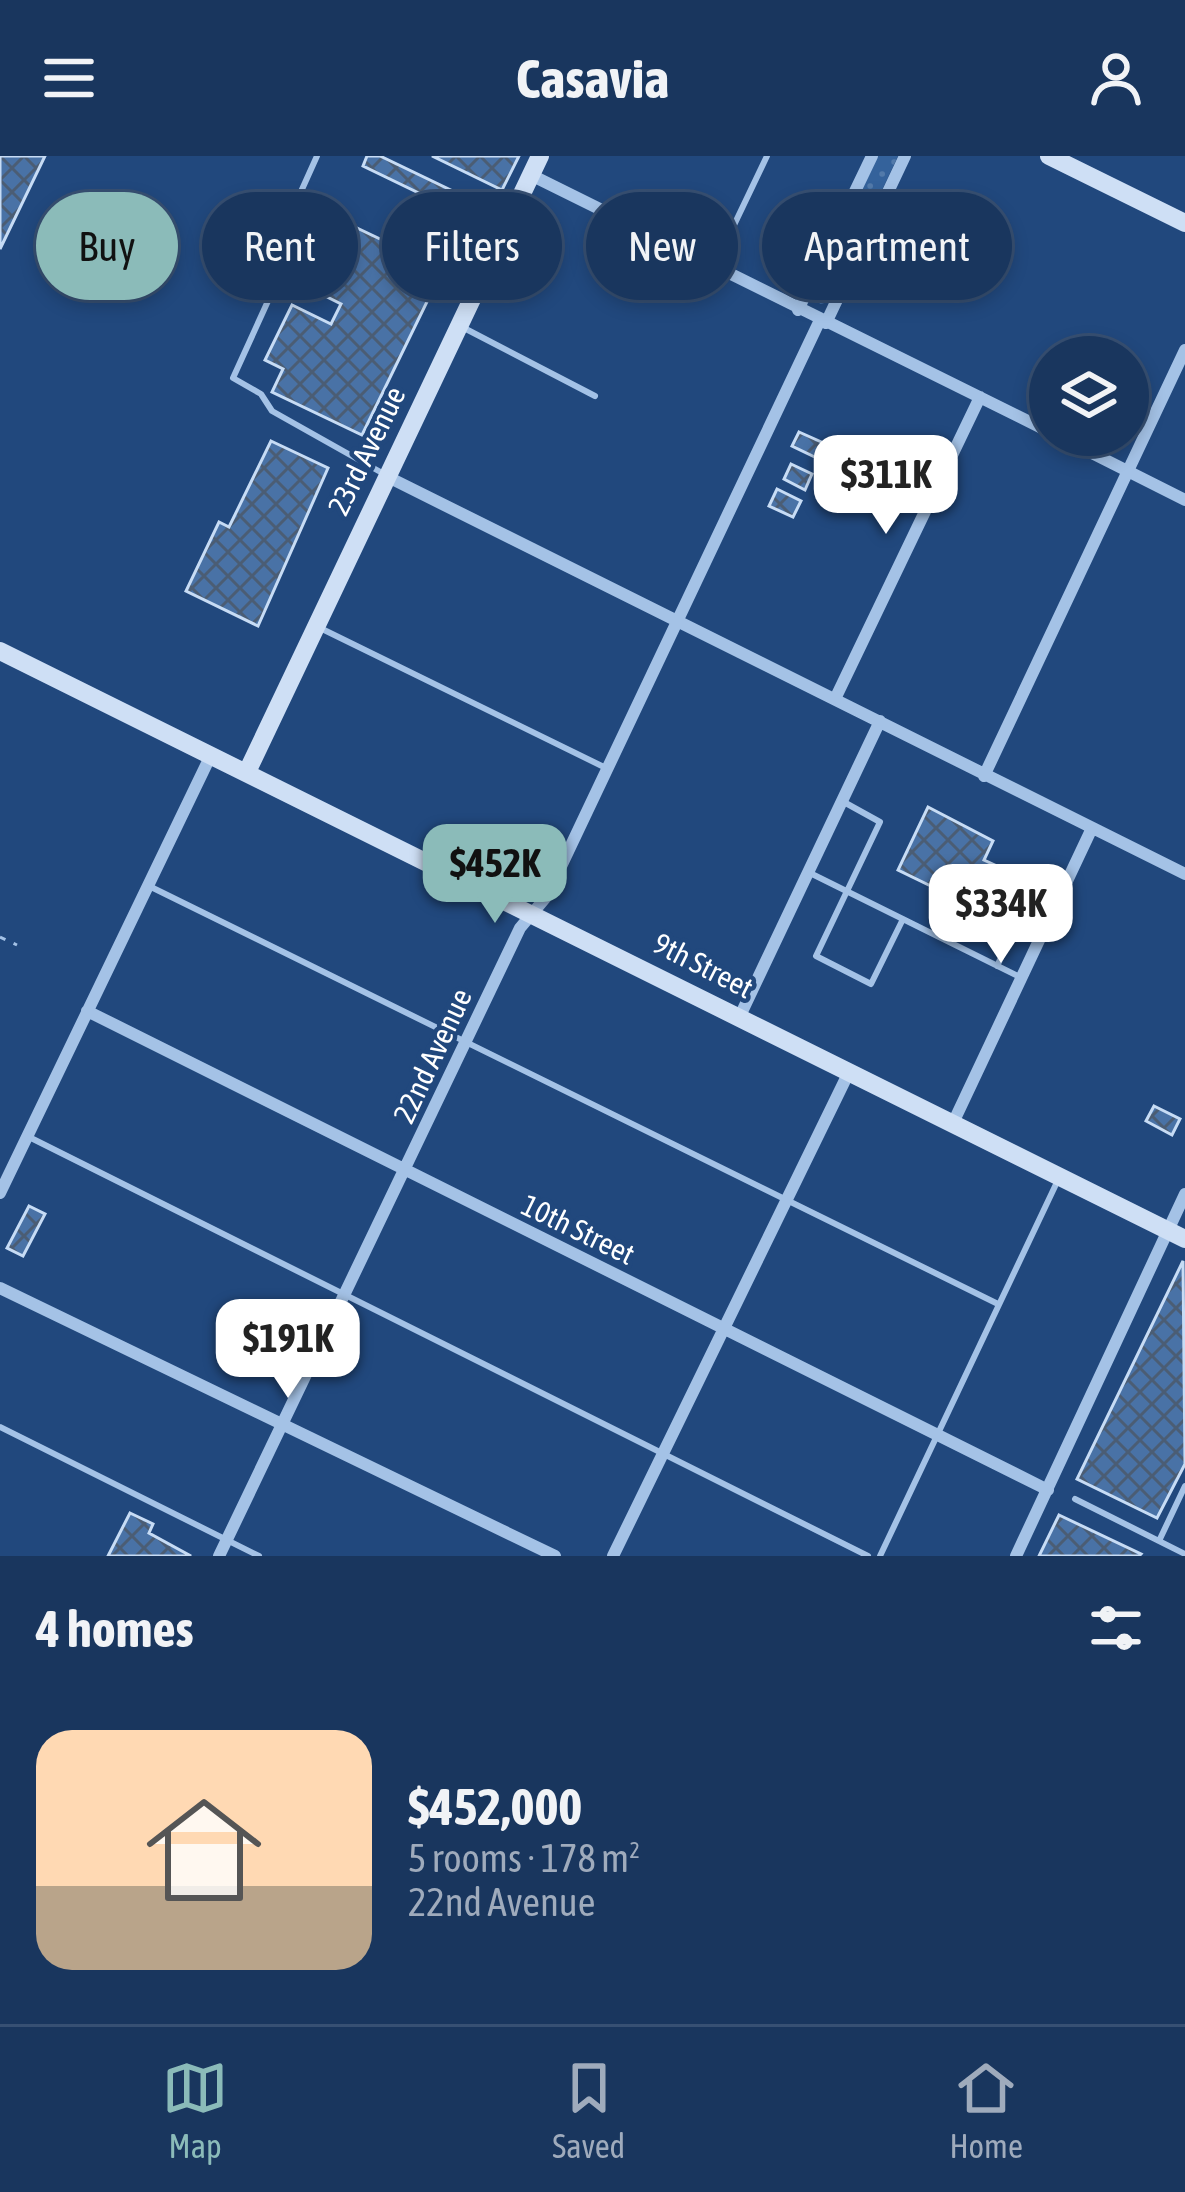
<!DOCTYPE html>
<meta charset="utf-8">
<style>
:root{--surface:#19365e;--page:#223e64;--text:#f1f3f6;--muted:#9fabbc;--line:#375073;--accent:#8bbbb9}
body{margin:0;font-family:"Asap Condensed",sans-serif;background:var(--page);color:var(--text);height:100vh;display:flex;flex-direction:column;font-size:45px;white-space:nowrap}
*{box-sizing:border-box;margin:0}
p{font-size:39px;color:var(--muted)}
.icon{flex:none;width:66px;height:66px;fill:none;stroke:currentColor;stroke-width:2;stroke-linecap:round;stroke-linejoin:round}
.map{position:relative;height:1400px;overflow:hidden}
.panel{display:flex;flex-direction:column;background:var(--surface);flex:1}
.panel>*{flex:none}
.top-card{position:absolute;left:36px;top:36px;width:1113px;height:108px;display:flex;gap:24px}
.controls{position:absolute;left:1029px;top:180px;display:grid;gap:24px}
.controls a{display:grid;place-items:center;width:120px;height:120px;border-radius:50%;background:var(--surface);box-shadow:0 6px 18px #0003,0 0 0 3px var(--line);font-size:60px}
.price{position:absolute;translate:-50% -102px;padding:0 27px;border-radius:24px;background:#fff;color:#222;font-size:39px;line-height:78px;filter:drop-shadow(0 3px 6px #0008)}
.price::after{content:'';position:absolute;left:50%;top:72px;width:36px;height:27px;margin-left:-18px;background:inherit;clip-path:polygon(0 0,100% 0,50% 100%)}
.price.selected{background:var(--accent);color:#111}
ul{padding:0;list-style:none}
li{display:flex;align-items:center;gap:36px;height:300px;padding:0 36px}
li span{display:grid;place-items:center;flex:none;width:336px;height:240px;border-radius:36px;color:#555}
li>.icon{margin-inline-start:auto}
span .icon{width:144px;height:144px;fill:#fffc;stroke-width:1}
li b{font-size:51px}
h2{display:flex;justify-content:space-between;align-items:center;height:144px;padding:0 36px;font-size:51px}
.tag{padding:0 42px;border-radius:54px;background:var(--surface);box-shadow:0 6px 18px #0003,0 0 0 3px var(--line);font-size:42px;line-height:108px}
.tag.selected{background:var(--accent);color:#111}
header{display:flex;justify-content:space-between;align-items:center;height:156px;padding:0 36px;background:var(--surface);font-size:54px;font-weight:700}
.menu{display:flex;justify-content:space-around;align-items:center;height:168px;border-top:3px solid var(--line);background:var(--surface);font-size:33px;color:var(--muted)}
.menu a{display:grid;justify-items:center;gap:6px}
.menu .selected{color:var(--accent)}
.map>svg:first-child{display:block}
.grass{fill:url(#grass-dots)}
.building{fill:url(#building-cross-hatch);stroke:#c7dcf5;stroke-width:3}
.lines{fill:none;stroke-linecap:round;stroke-linejoin:round}
.path{stroke:#a4c2e6;stroke-width:3;stroke-dasharray:6 9;stroke-linecap:butt}
.lane{stroke:#a4c2e6;stroke-width:6}
.street{stroke:#a4c2e6;stroke-width:12}
.secondary{stroke:#cedff5;stroke-width:18}
.labels{text-anchor:middle;stroke-width:9;stroke-linejoin:round;paint-order:stroke}
.street-label{font-size:30px;fill:#fff;stroke:#21487d}
</style>
<header><svg class="icon" aria-label="menu" viewBox="0 0 24 24"><path d="M4 6h16M4 12h16M4 18h16"/></svg>Casavia<svg class="icon" aria-label="person" viewBox="0 0 24 24"><circle cx="12" cy="8" r="4"/><path d="M4 21q1-7 8-7t8 7"/></svg></header>
<div class="map">
<svg width="1185" height="1400" viewBox="0 0 1185 1400">
<defs>
<pattern id="grass-dots" width="8" height="8" patternUnits="userSpaceOnUse" patternTransform="scale(3)"><rect width="8" height="8" fill="#34629b"/><path d="M2 2h.1M6 6h.1" fill="none" stroke="#527aaa" stroke-width="1.8" stroke-linecap="round"/></pattern>
<pattern id="building-cross-hatch" width="8" height="8" patternUnits="userSpaceOnUse" patternTransform="scale(3)"><rect width="8" height="8" fill="#4972a6"/><path d="M0 0l8 8M0 8l8-8" fill="none" stroke="#4b5d74"/></pattern>
</defs>
<rect width="100%" height="100%" fill="#21487d"/>
<!-- grass -->
<path class="grass" d="M878 0H898L829 146 820 148 813 138Z"/>
<!-- building -->
<path class="building" d="M0 0H45L0 93Z
M367 0H380L490 53 483 68 363 10Z
M432 0H519L502 34Z
M336 62 443 113 362 279 272 236 283 213 265 204 292 149 331 168 341 148 317 136 315 141 303 129Z
M799 276 828 289 821 304 792 290Z
M271 285 328 312 258 470 186 435 219 366 229 371Z
M791 308 812 318 805 334 784 323Z
M777 333 801 345 793 361 769 350Z
M928 651 993 685 984 704 1025 723 1001 784 946 757 953 741 962 746 971 728 945 715 937 733 898 714Z
M1154 950 1180 963 1172 979 1146 965Z
M29 1050 45 1058 23 1100 7 1092Z
M1183 1105 1185 1308 1157 1362 1077 1323Z
M130 1357 153 1368 149 1377 191 1400H108Z
M1059 1359 1141 1398 1139 1400H1039Z"/>
<g class="lines">
<!-- path -->
<path class="path" d="M0 781 17 789"/>
<!-- lane -->
<path class="lane" d="M317 0 272 100 273 134 233 222 261 238 272 255 384 318
M714 111 767 0
M464 172 595 240
M318 471 606 612
M842 645 880 666 816 800 871 828 903 763
M810 717 1018 820
M151 731 998 1148
M997 810 1033 735 1053 746
M29 981 868 1400
M0 1271 259 1400
M1075 1343 1185 1398
M1159 1385 1185 1330
M880 1400 1058 1024"/>
<!-- street -->
<path class="street" d="M531 19 1050 276
M798 154 872 0
M826 167 905 0
M1056 279 1185 344
M388 321 1185 718
M835 543 980 241
M984 620 1185 194
M87 855 1048 1334
M739 862 880 565
M953 967 1092 672
M0 1037 211 599
M0 1132 555 1400
M219 1400 520 772 547 740 820 164
M613 1400 849 916
M1016 1400 1185 1038"/>
<!-- secondary -->
<path class="secondary" d="M1049 0 1185 67
M0 495 1185 1083
M247 616 540 0"/>
</g>
<g class="labels">
<!-- street labels -->
<g class="street-label">
<text transform="translate(367 295) rotate(-64)" y="10">23rd Avenue</text>
<text transform="translate(703 810) rotate(27)" y="10">9th Street</text>
<text transform="translate(433 900) rotate(-65)" y="10">22nd Avenue</text>
<text transform="translate(578 1074) rotate(26)" y="10">10th Street</text>
</g>
</g>
</svg>
<div class="controls">
<a><svg class="icon" aria-label="layers" viewBox="0 0 24 24"><path d="M12 4l9 5-9 5-9-5zM3 14l9 5 9-5"/></svg></a>
</div>
<b class="price" style="left:886px;top:381px">$311K</b>
<b class="price selected" style="left:495px;top:770px">$452K</b>
<b class="price" style="left:1001px;top:810px">$334K</b>
<b class="price" style="left:288px;top:1245px">$191K</b>
<div class="top-card">
<a class="tag selected">Buy</a>
<a class="tag">Rent</a>
<a class="tag">Filters</a>
<a class="tag">New</a>
<a class="tag">Apartment</a>
</div>
</div>
<section class="panel">
<h2>4 homes<svg class="icon" aria-label="filters" viewBox="0 0 24 24"><path d="M4 7h16M4 17h16"/><circle cx="9" cy="7" r="2"/><circle cx="15" cy="17" r="2"/></svg></h2>
<ul>
<li><span style="background:linear-gradient(#ffd9b3 65%,#b9a48a 0)"><svg class="icon" aria-label="home" viewBox="0 0 24 24"><path d="M3 11l9-7 9 7M6 9v11h12V9"/></svg></span><div><b>$452,000</b><p>5 rooms · 178 m²</p><p>22nd Avenue</p></div></li>
</ul>
</section>
<nav class="menu">
<a class="selected"><svg class="icon" aria-label="map" viewBox="0 0 24 24"><path d="M3 6l6-2 6 2 6-2v14l-6 2-6-2-6 2zM9 4v14M15 6v14"/></svg>Map</a>
<a><svg class="icon" aria-label="saved" viewBox="0 0 24 24"><path d="M7 4h10v16l-5-4-5 4z"/></svg>Saved</a>
<a><svg class="icon" aria-label="home" viewBox="0 0 24 24"><path d="M3 11l9-7 9 7M6 9v11h12V9"/></svg>Home</a>
</nav>
